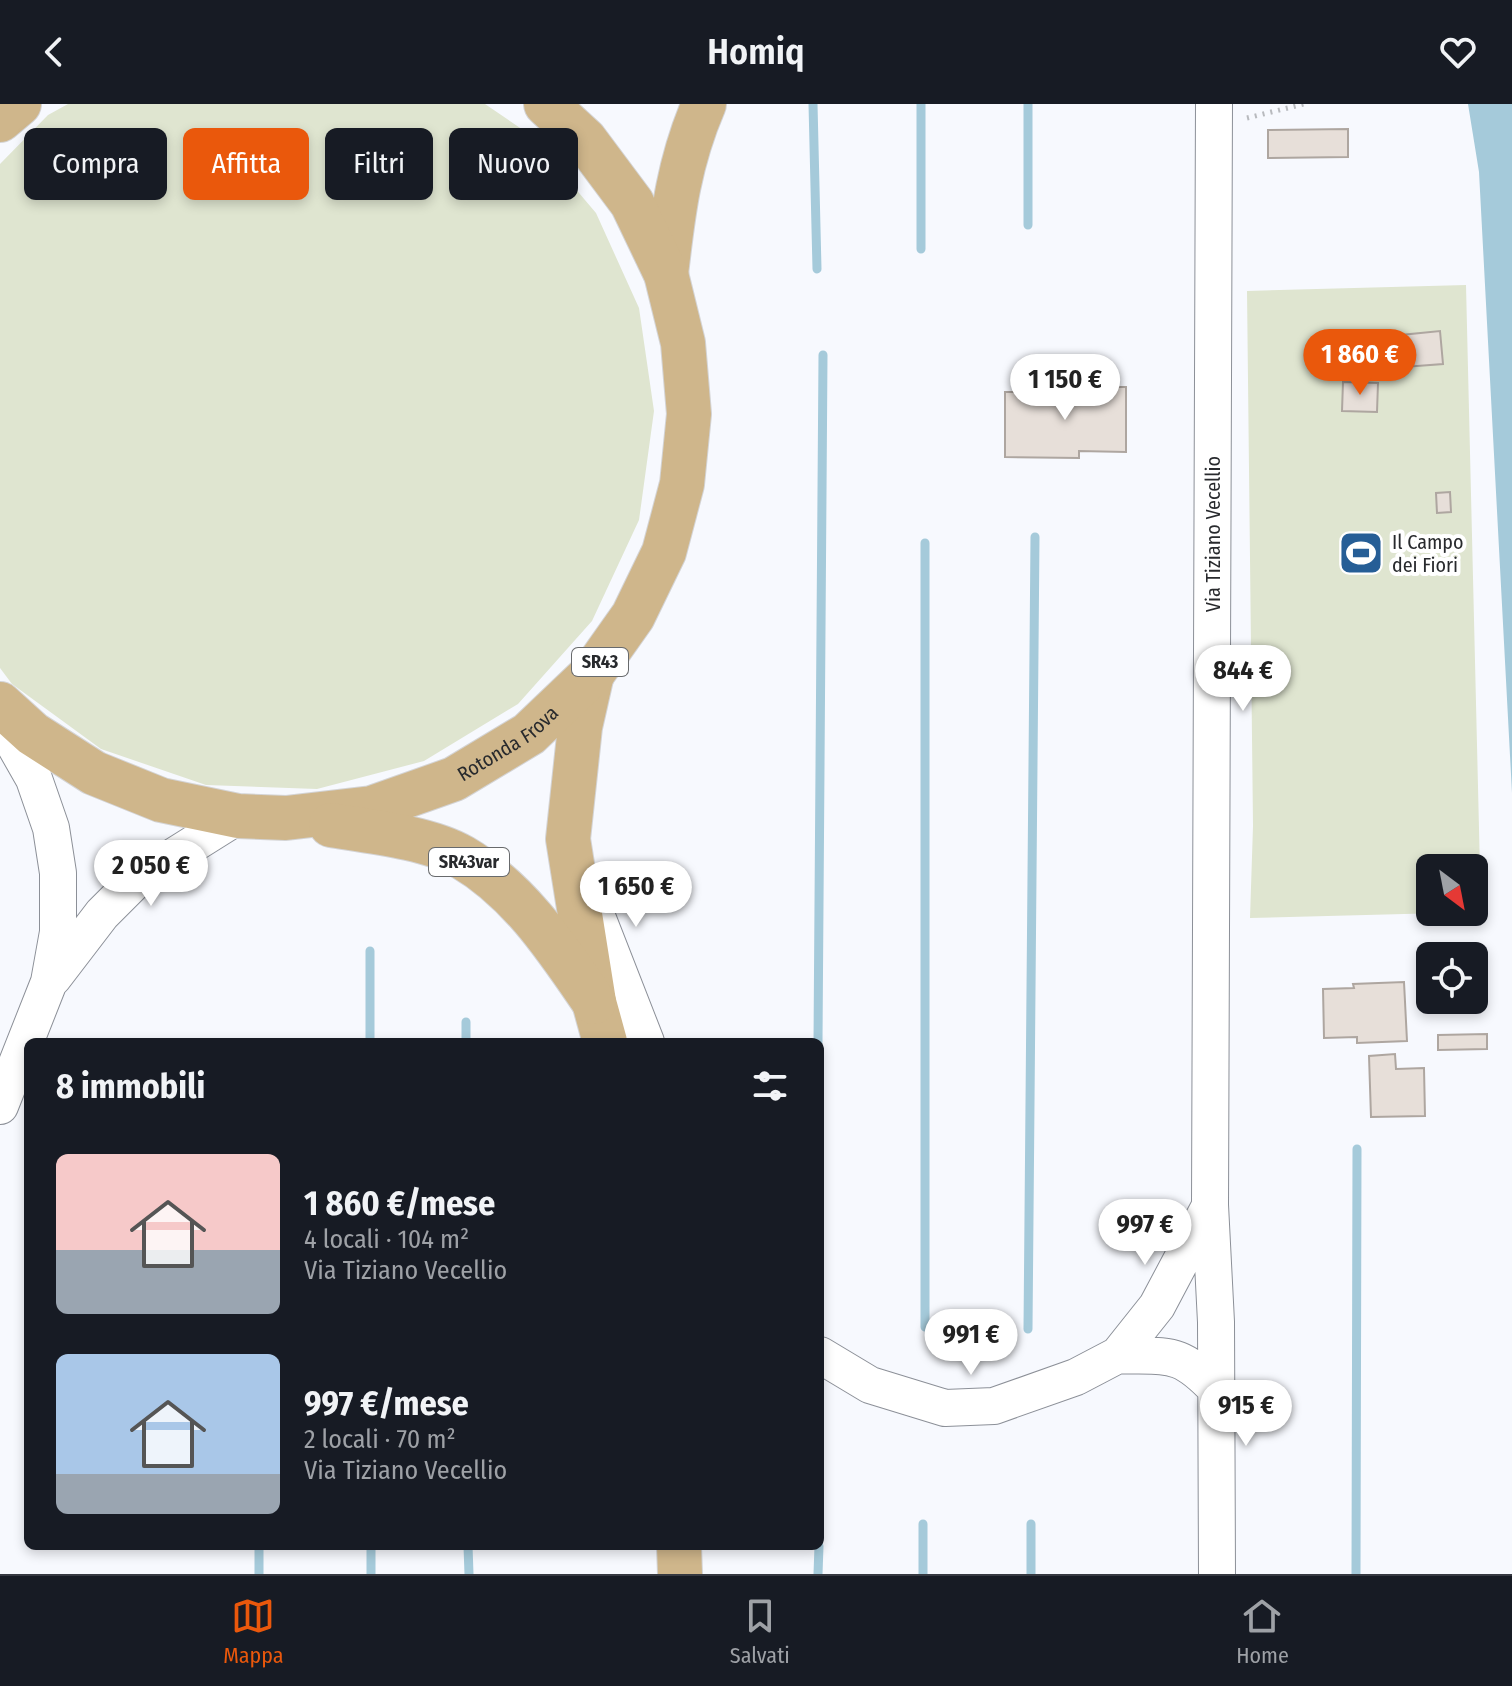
<!DOCTYPE html>
<html lang="it">
<meta charset="utf-8">
<style>
:root{--surface:#171b24;--page:#242831;--text:#f1f3f6;--muted:#9ea1a6;--line:#363941;--accent:#ea580c}
body{margin:0;font-family:"Fira Sans Condensed",sans-serif;background:var(--page);color:var(--text);height:100vh;display:flex;flex-direction:column;font-size:30px;white-space:nowrap}
*{box-sizing:border-box;margin:0}
p{font-size:26px;color:var(--muted)}
.icon{flex:none;width:44px;height:44px;fill:none;stroke:currentColor;stroke-width:2;stroke-linecap:round;stroke-linejoin:round}
.map{position:relative;flex:1;overflow:hidden}
.sheet{position:absolute;left:24px;top:934px;width:800px;height:512px;display:flex;flex-direction:column;background:var(--surface);border-radius:12px;box-shadow:0 4px 12px #0003}
.sheet>*{flex:none}
.guide{position:absolute;left:24px;top:24px;width:800px;height:72px;display:flex;gap:16px}
.needle{width:52px;rotate:148deg}
.controls{position:absolute;left:1416px;top:750px;display:grid;gap:16px}
.controls a{display:grid;place-items:center;width:72px;height:72px;border-radius:12px;background:var(--surface);box-shadow:0 4px 12px #0003;font-size:40px}
.price{position:absolute;translate:-50% -68px;padding:0 18px;border-radius:28px;background:#fff;color:#222;font-size:26px;line-height:52px;filter:drop-shadow(0 2px 4px #0008)}
.price::after{content:'';position:absolute;left:50%;top:48px;width:24px;height:18px;margin-left:-12px;background:inherit;clip-path:polygon(0 0,100% 0,50% 100%)}
.price.on{background:var(--accent);color:#fff}
ul{padding:0;list-style:none}
li{display:flex;align-items:center;gap:24px;height:200px;padding:0 32px}
li span{display:grid;place-items:center;flex:none;width:224px;height:160px;border-radius:12px;color:#555}
li>.icon{margin-inline-start:auto}
span .icon{width:96px;height:96px;fill:#fffc;stroke-width:1}
li b{font-size:34px}
h2{display:flex;justify-content:space-between;align-items:center;height:96px;padding:0 32px;font-size:34px}
.chip{padding:0 28px;border-radius:12px;background:var(--surface);box-shadow:0 4px 12px #0003;font-size:28px;line-height:72px}
.chip.on{background:var(--accent);color:#fff}
header{display:flex;justify-content:space-between;align-items:center;height:104px;padding:0 32px;background:var(--surface);font-size:36px;font-weight:600}
.menu{display:flex;justify-content:space-around;align-items:center;height:112px;border-top:2px solid var(--line);background:var(--surface);font-size:22px;color:var(--muted)}
.menu a{display:grid;justify-items:center;gap:4px}
.menu .on{color:var(--accent)}
.map>svg:first-child{display:block}
.green{fill:#dfe5d0;fill-rule:evenodd}
.water{fill:#a5cada}
.lines{fill:none;stroke-linecap:round;stroke-linejoin:round}
.stream{stroke:#a5cada;stroke-width:9}
.building{fill:#e7dfd9;stroke:#aea6a0;stroke-width:2}
.minor-casing{stroke:#8c9098;stroke-width:38}
.major-casing{stroke:#d4d4d5;stroke-width:46}
.path{stroke:#b8babe;stroke-width:5;stroke-dasharray:2 6;stroke-linecap:butt}
.minor{stroke:#fff;stroke-width:36}
.major{stroke:#cfb68b;stroke-width:44}
.labels{text-anchor:middle;stroke-width:8;stroke-linejoin:round;paint-order:stroke}
.shield{fill:#fff;stroke:#686a6c;stroke-width:2}
.shield-label{font-size:18px;font-weight:bold;fill:#282a2d}
.street-label{font-size:20px;fill:#282a2d;stroke:#fff}
.poi-label{font-size:20px;fill:#282a2d;stroke:#fff;text-anchor:start}
</style>
<header><svg class="icon" aria-label="back" viewBox="0 0 24 24"><path d="M15 5l-7 7 7 7"/></svg>Homiq<svg class="icon" aria-label="heart" viewBox="0 0 24 24"><path d="M12 20l-8-8c-3-5 5-10 8-4 3-6 11-1 8 4z"/></svg></header>
<div class="map">
<svg width="1512" height="1470" viewBox="0 0 1512 1470">
<rect width="100%" height="100%" fill="#f7f9fe"/>
<!-- green -->
<path class="green" d="M68 0H485L529 30 596 109 639 204 654 307 639 416 592 517 518 600 424 657 317 685 206 681 101 645 12 580 0 564V60L48 11Z
M1466 181 1481 808 1250 814 1253 722 1247 187ZM1430 764H1474V808H1430Z"/>
<!-- water -->
<path class="water" d="M1468 0H1512V689L1479 68Z"/>
<g class="lines">
<!-- stream -->
<path class="stream" d="M813 0 817 165
M921 0V145
M1028 0V121
M370 847V938
M466 918V938
M818 938 823 251
M925 1223V439
M1028 1225 1035 433
M259 1442V1470
M371 1442V1470
M468 1442 469 1470
M818 1470 819 1442
M923 1470V1420
M1031 1470V1420
M1356 1470 1357 1045"/>
</g>
<!-- building -->
<path class="building" d="M1348 25V53L1268 54V26Z
M1440 227 1443 260 1404 263 1401 231Z
M1343 278 1378 279 1377 308 1342 307Z
M1069 283H1126V348L1079 347V354L1005 353V288H1069Z
M1450 388 1451 408 1437 409 1436 389Z
M1404 878 1407 937 1357 939V933L1324 934 1323 885 1354 884 1353 880Z
M1487 930V945L1438 946V931Z
M1395 950 1396 965 1424 964 1425 1012 1371 1013 1369 952Z"/>
<g class="lines">
<!-- minor casing -->
<g class="minor-casing">
<path id="minor" d="M1214 0 1210 1101 1216 1218 1217 1470
M0 615 34 675 51 724 58 769V828L49 878 0 1002
M587 787 646 938
M53 874 102 810 136 776 238 712
M820 1251 870 1281 945 1304 994 1302 1076 1273 1118 1251 1157 1202 1210 1102
M1118 1251C1169 1253 1179 1246 1216 1285"/>
</g>
<!-- major casing -->
<g class="major-casing">
<g id="major">
<path d="M0 16 19 0"/>
<path d="M666 170C673 108 679 58 704 0"/>
<path d="M592 570 580 623 568 735 594 898 605 938"/>
<path id="s1" d="M0 600 33 630 94 669 161 696 238 712 286 714 372 704 454 675 529 630 592 570 633 512 664 448 682 380 689 310 683 239 666 170 632 99 585 36 546 0"/>
<path d="M331 721C369 727 430 734 462 753 520 787 557 844 594 898"/>
<path d="M679 1442 680 1470"/>
</g>
</g>
<!-- path -->
<path class="path" d="M1247 14 1304 0"/>
<!-- minor -->
<use href="#minor" class="minor"/>
<!-- major -->
<use href="#major" class="major"/>
</g>
<!-- icons -->
<defs>
<g id="stadium-square" transform="scale(2.3)"><rect x="-9" y="-9" width="18" height="18" rx="4" fill="#265e96" stroke="#fff"/><path d="M0-5a6.5 5 0 1 0 0 10a6.5 5 0 1 0 0-10ZM-3.5-1.8h7v3.6h-7Z" fill="#fff"/></g>
</defs>
<g fill-rule="evenodd">
<use href="#stadium-square" x="1361" y="449"/>
</g>
<g class="labels">
<!-- shield labels -->
<g class="shield">
<rect x="572" y="544" width="56" height="28" rx="6"/>
<rect x="429" y="744" width="80" height="28" rx="6"/>
</g>
<g class="shield-label">
<text x="600" y="564">SR43</text>
<text x="469" y="764">SR43var</text>
</g>
<!-- street labels -->
<g class="street-label">
<text transform="translate(1213 430) rotate(-90)" y="7">Via Tiziano Vecellio</text>
<text dy="7" stroke="none"><textPath href="#s1" startOffset="554">Rotonda Frova</textPath></text>
</g>
<!-- poi labels -->
<g class="poi-label">
<text x="1392" y="445">Il Campo<tspan x="1392" dy="23">dei Fiori</tspan></text>
</g>
</g>
</svg>
<div class="controls">
<a><svg class="needle" viewBox="-14 -14 28 28"><path d="M0-13l5 13h-10z" fill="#e53935"/><path d="M0 13l5-13h-10z" fill="#9ea1a6"/></svg></a>
<a><svg class="icon" aria-label="locate" viewBox="0 0 24 24"><circle cx="12" cy="12" r="6"/><path d="M12 2v4M12 18v4M2 12h4M18 12h4"/></svg></a>
</div>
<b class="price on" style="left:1360px;top:293px">1 860 €</b>
<b class="price" style="left:1065px;top:318px">1 150 €</b>
<b class="price" style="left:1243px;top:609px">844 €</b>
<b class="price" style="left:151px;top:804px">2 050 €</b>
<b class="price" style="left:636px;top:825px">1 650 €</b>
<b class="price" style="left:1145px;top:1163px">997 €</b>
<b class="price" style="left:971px;top:1273px">991 €</b>
<b class="price" style="left:1246px;top:1344px">915 €</b>
<div class="guide">
<a class="chip">Compra</a>
<a class="chip on">Affitta</a>
<a class="chip">Filtri</a>
<a class="chip">Nuovo</a>
</div>
<section class="sheet">
<h2>8 immobili<svg class="icon" aria-label="filters" viewBox="0 0 24 24"><path d="M4 7h16M4 17h16"/><circle cx="9" cy="7" r="2"/><circle cx="15" cy="17" r="2"/></svg></h2>
<ul>
<li><span style="background:linear-gradient(#f6c9c9 60%,#9aa5b1 0)"><svg class="icon" aria-label="home" viewBox="0 0 24 24"><path d="M3 11l9-7 9 7M6 9v11h12V9"/></svg></span><div><b>1 860 €/mese</b><p>4 locali · 104 m²</p><p>Via Tiziano Vecellio</p></div></li>
<li><span style="background:linear-gradient(#a9c7e8 75%,#9aa5b1 0)"><svg class="icon" aria-label="home" viewBox="0 0 24 24"><path d="M3 11l9-7 9 7M6 9v11h12V9"/></svg></span><div><b>997 €/mese</b><p>2 locali · 70 m²</p><p>Via Tiziano Vecellio</p></div></li>
</ul>
</section>
</div>
<nav class="menu">
<a class="on"><svg class="icon" aria-label="map" viewBox="0 0 24 24"><path d="M3 6l6-2 6 2 6-2v14l-6 2-6-2-6 2zM9 4v14M15 6v14"/></svg>Mappa</a>
<a><svg class="icon" aria-label="saved" viewBox="0 0 24 24"><path d="M7 4h10v16l-5-4-5 4z"/></svg>Salvati</a>
<a><svg class="icon" aria-label="home" viewBox="0 0 24 24"><path d="M3 11l9-7 9 7M6 9v11h12V9"/></svg>Home</a>
</nav>
